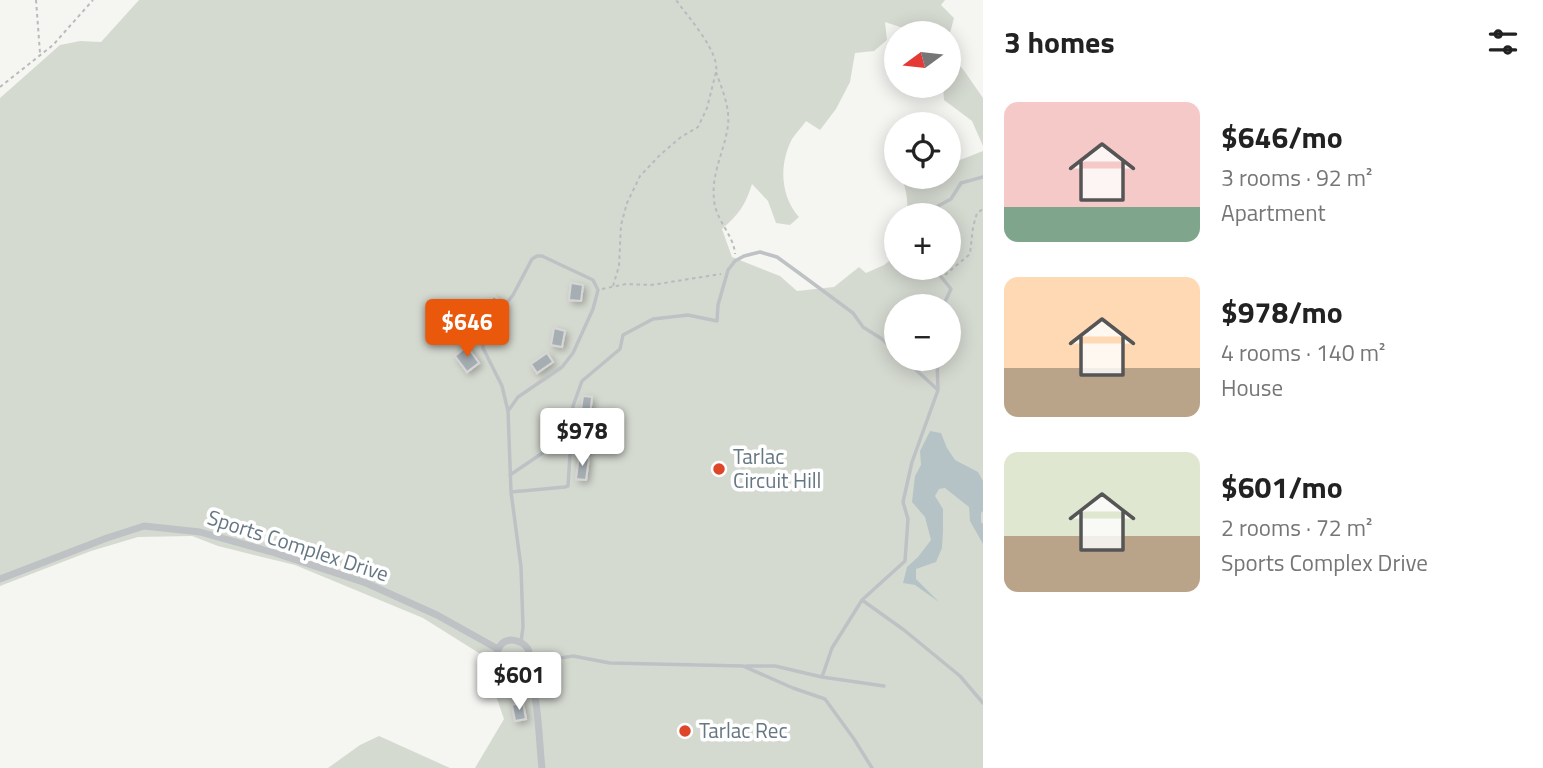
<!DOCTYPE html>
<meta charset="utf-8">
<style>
:root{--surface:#fff;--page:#f2f2f2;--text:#222;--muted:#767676;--accent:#ea580c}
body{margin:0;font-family:"Titillium Web",sans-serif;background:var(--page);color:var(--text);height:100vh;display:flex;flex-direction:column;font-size:26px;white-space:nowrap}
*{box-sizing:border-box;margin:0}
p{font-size:23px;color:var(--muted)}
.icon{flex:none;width:38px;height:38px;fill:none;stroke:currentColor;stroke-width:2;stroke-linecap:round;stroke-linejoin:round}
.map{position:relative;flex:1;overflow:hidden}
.sheet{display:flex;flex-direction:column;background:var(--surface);width:560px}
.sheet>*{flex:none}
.needle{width:46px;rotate:255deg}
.buttons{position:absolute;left:884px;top:21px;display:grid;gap:14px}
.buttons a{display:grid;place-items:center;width:77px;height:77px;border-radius:50%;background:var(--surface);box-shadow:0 4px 18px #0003;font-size:35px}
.price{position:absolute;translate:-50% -60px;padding:0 16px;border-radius:7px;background:#fff;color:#222;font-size:23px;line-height:46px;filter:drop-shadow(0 2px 4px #0008)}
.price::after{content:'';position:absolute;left:50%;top:42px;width:21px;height:16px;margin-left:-10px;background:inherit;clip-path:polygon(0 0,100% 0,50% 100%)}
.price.current{background:var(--accent);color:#fff}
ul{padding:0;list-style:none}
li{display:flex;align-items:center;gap:21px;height:175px;padding:0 21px}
li span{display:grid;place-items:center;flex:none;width:196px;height:140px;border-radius:14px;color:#555}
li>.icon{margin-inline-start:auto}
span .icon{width:84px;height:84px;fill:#fffc;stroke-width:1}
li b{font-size:30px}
h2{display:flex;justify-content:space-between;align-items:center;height:84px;padding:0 21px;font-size:30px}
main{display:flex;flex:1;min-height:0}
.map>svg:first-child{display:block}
.green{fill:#d5dad1;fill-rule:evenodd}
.water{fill:#b5c3c6}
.building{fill:#a5aeb3;stroke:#d7d6d4;stroke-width:2;filter:url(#shadow)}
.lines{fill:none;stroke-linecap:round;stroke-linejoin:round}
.path{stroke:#b8bbbd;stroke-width:2;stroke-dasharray:3.5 3.5;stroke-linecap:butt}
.lane{stroke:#bec2c5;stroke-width:3.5}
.street{stroke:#bec2c5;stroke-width:7}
.poi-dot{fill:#de4629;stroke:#fff;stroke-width:2.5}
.labels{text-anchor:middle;stroke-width:7;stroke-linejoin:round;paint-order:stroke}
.poi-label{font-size:21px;fill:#657782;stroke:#fff;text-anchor:start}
.street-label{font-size:21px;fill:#657782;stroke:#fff}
</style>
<main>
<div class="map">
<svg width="983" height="768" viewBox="0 0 983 768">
<defs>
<filter id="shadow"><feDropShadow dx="3" dy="3" stdDeviation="3.5" flood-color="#0004"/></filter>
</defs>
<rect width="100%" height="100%" fill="#f5f5f2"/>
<!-- green -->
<path class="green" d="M139 0H945L941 5 954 18 950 33H903V28L885 22 887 40 874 51 855 53 850 82 836 109 820 130 806 121C802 127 796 133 792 139 779 164 780 196 799 217L790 225 776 223 768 201 752 184C745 206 739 214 722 229L732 257 780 276 797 291 834 287 859 267 866 273 884 265 896 256V268H948V215H907C908 201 907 190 901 177H948L949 160H960L983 151V768H475L504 719 482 655 423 618 295 565 218 546 192 536 138 537 91 551 0 586V98L60 45 80 41 101 42ZM896 306H948V359H896Z
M949 54H951L965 72 983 98V146L972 121 944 100 943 86H948Z
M379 736 450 768H328L360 745Z"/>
<!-- water -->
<path class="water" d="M930 431 941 433 947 448 955 460 978 472 983 481V511L981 513V522L983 524V544L970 521 969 507 945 488 939 489 935 496 943 509V530L942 548 936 562 916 569V579L939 602 915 585 903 583 907 567 918 557 931 540 925 517 912 502 915 476 921 465 920 451Z"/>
<!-- building -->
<path class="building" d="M571 283 583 285 581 301 569 300Z
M494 296 502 303 491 314 483 307Z
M476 317 485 325 477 334 469 326Z
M554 328 565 331 562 347 551 345Z
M467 346 479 363 467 372 455 356Z
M547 353 553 362 537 373 531 364Z
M583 396 592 397 589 425 579 424Z
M582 430 591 431 589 449 580 448Z
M579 456 589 458 586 480 576 479Z
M523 703 526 719 515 721 512 705Z"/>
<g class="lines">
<!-- path -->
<path class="path" d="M36 0 40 53
M716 72C722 89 730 107 728 125 725 150 711 173 714 199 715 220 734 235 735 254
M0 87 53 45 93 0
M945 275 970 254 973 227 977 213 983 209
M613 286 619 266 621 225 627 203 640 176 660 155 681 137 698 127 707 108 716 72C720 52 688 17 676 0
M602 289 626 284 651 285 721 274"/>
<!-- lane -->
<path class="lane" d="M925 215V213L951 199 961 183 983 177
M934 268 951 289 943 306
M904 359 938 390
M508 411 518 397 562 367 573 353 593 309 598 290 593 280 542 256H537L532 259 513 295 489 325 482 339 483 348 502 386 508 411 511 492 521 567 523 627 521 642
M510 475 572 433
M511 492 565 487 568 486 573 406 582 381 620 349 623 335 653 319 688 315 717 321 718 305 728 270 735 261 744 256 760 252 777 257 799 273 853 313 863 327 882 339 896 352
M862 600 904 630 960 676 983 703
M529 663 573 656 610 663 743 666 793 688 825 699 854 739 872 768
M746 666H775L822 677 884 686
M822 677 832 648 862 600 905 561 908 519 903 502 912 462 938 390 937 359"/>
<!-- street -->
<path class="street" d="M0 579 107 538 144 526 200 532 275 553 366 583 437 615 498 649
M528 667 515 674C503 671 491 659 500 646 507 636 522 640 528 649 532 657 527 663 528 670 529 676 532 681 533 686 539 713 539 741 542 768"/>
</g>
<!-- markers -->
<g class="poi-dot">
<circle cx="719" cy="469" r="7"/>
<circle cx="685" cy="731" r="7"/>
</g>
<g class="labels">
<!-- poi labels -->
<g class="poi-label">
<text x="733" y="464">Tarlac<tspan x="733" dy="24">Circuit Hill</tspan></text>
<text x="699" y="738">Tarlac Rec</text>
</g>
<!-- street labels -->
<g class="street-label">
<text transform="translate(298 546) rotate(18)" y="7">Sports Complex Drive</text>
</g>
</g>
</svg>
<div class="buttons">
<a><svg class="needle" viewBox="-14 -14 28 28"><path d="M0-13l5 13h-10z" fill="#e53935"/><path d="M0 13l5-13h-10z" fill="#767676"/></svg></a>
<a><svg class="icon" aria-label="locate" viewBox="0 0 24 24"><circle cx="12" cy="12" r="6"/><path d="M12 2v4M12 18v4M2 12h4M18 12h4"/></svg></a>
<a>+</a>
<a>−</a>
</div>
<b class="price current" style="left:467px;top:359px">$646</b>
<b class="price" style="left:582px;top:468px">$978</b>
<b class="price" style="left:519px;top:712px">$601</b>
</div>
<section class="sheet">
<h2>3 homes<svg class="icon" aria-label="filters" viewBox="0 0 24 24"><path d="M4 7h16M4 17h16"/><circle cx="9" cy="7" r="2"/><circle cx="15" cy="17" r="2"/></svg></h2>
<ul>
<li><span style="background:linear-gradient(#f6c9c9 75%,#7fa58c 0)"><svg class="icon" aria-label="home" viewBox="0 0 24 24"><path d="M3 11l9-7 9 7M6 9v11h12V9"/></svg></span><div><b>$646/mo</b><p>3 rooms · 92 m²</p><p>Apartment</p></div></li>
<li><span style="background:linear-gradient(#ffd9b3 65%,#b9a48a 0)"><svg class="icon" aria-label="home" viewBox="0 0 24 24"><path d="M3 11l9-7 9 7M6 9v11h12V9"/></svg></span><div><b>$978/mo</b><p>4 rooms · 140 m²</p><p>House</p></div></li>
<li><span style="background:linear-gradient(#dfe7d0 60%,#b9a48a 0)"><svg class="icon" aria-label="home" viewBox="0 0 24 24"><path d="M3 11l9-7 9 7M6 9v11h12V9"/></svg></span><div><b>$601/mo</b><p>2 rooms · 72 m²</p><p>Sports Complex Drive</p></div></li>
</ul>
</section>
</main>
